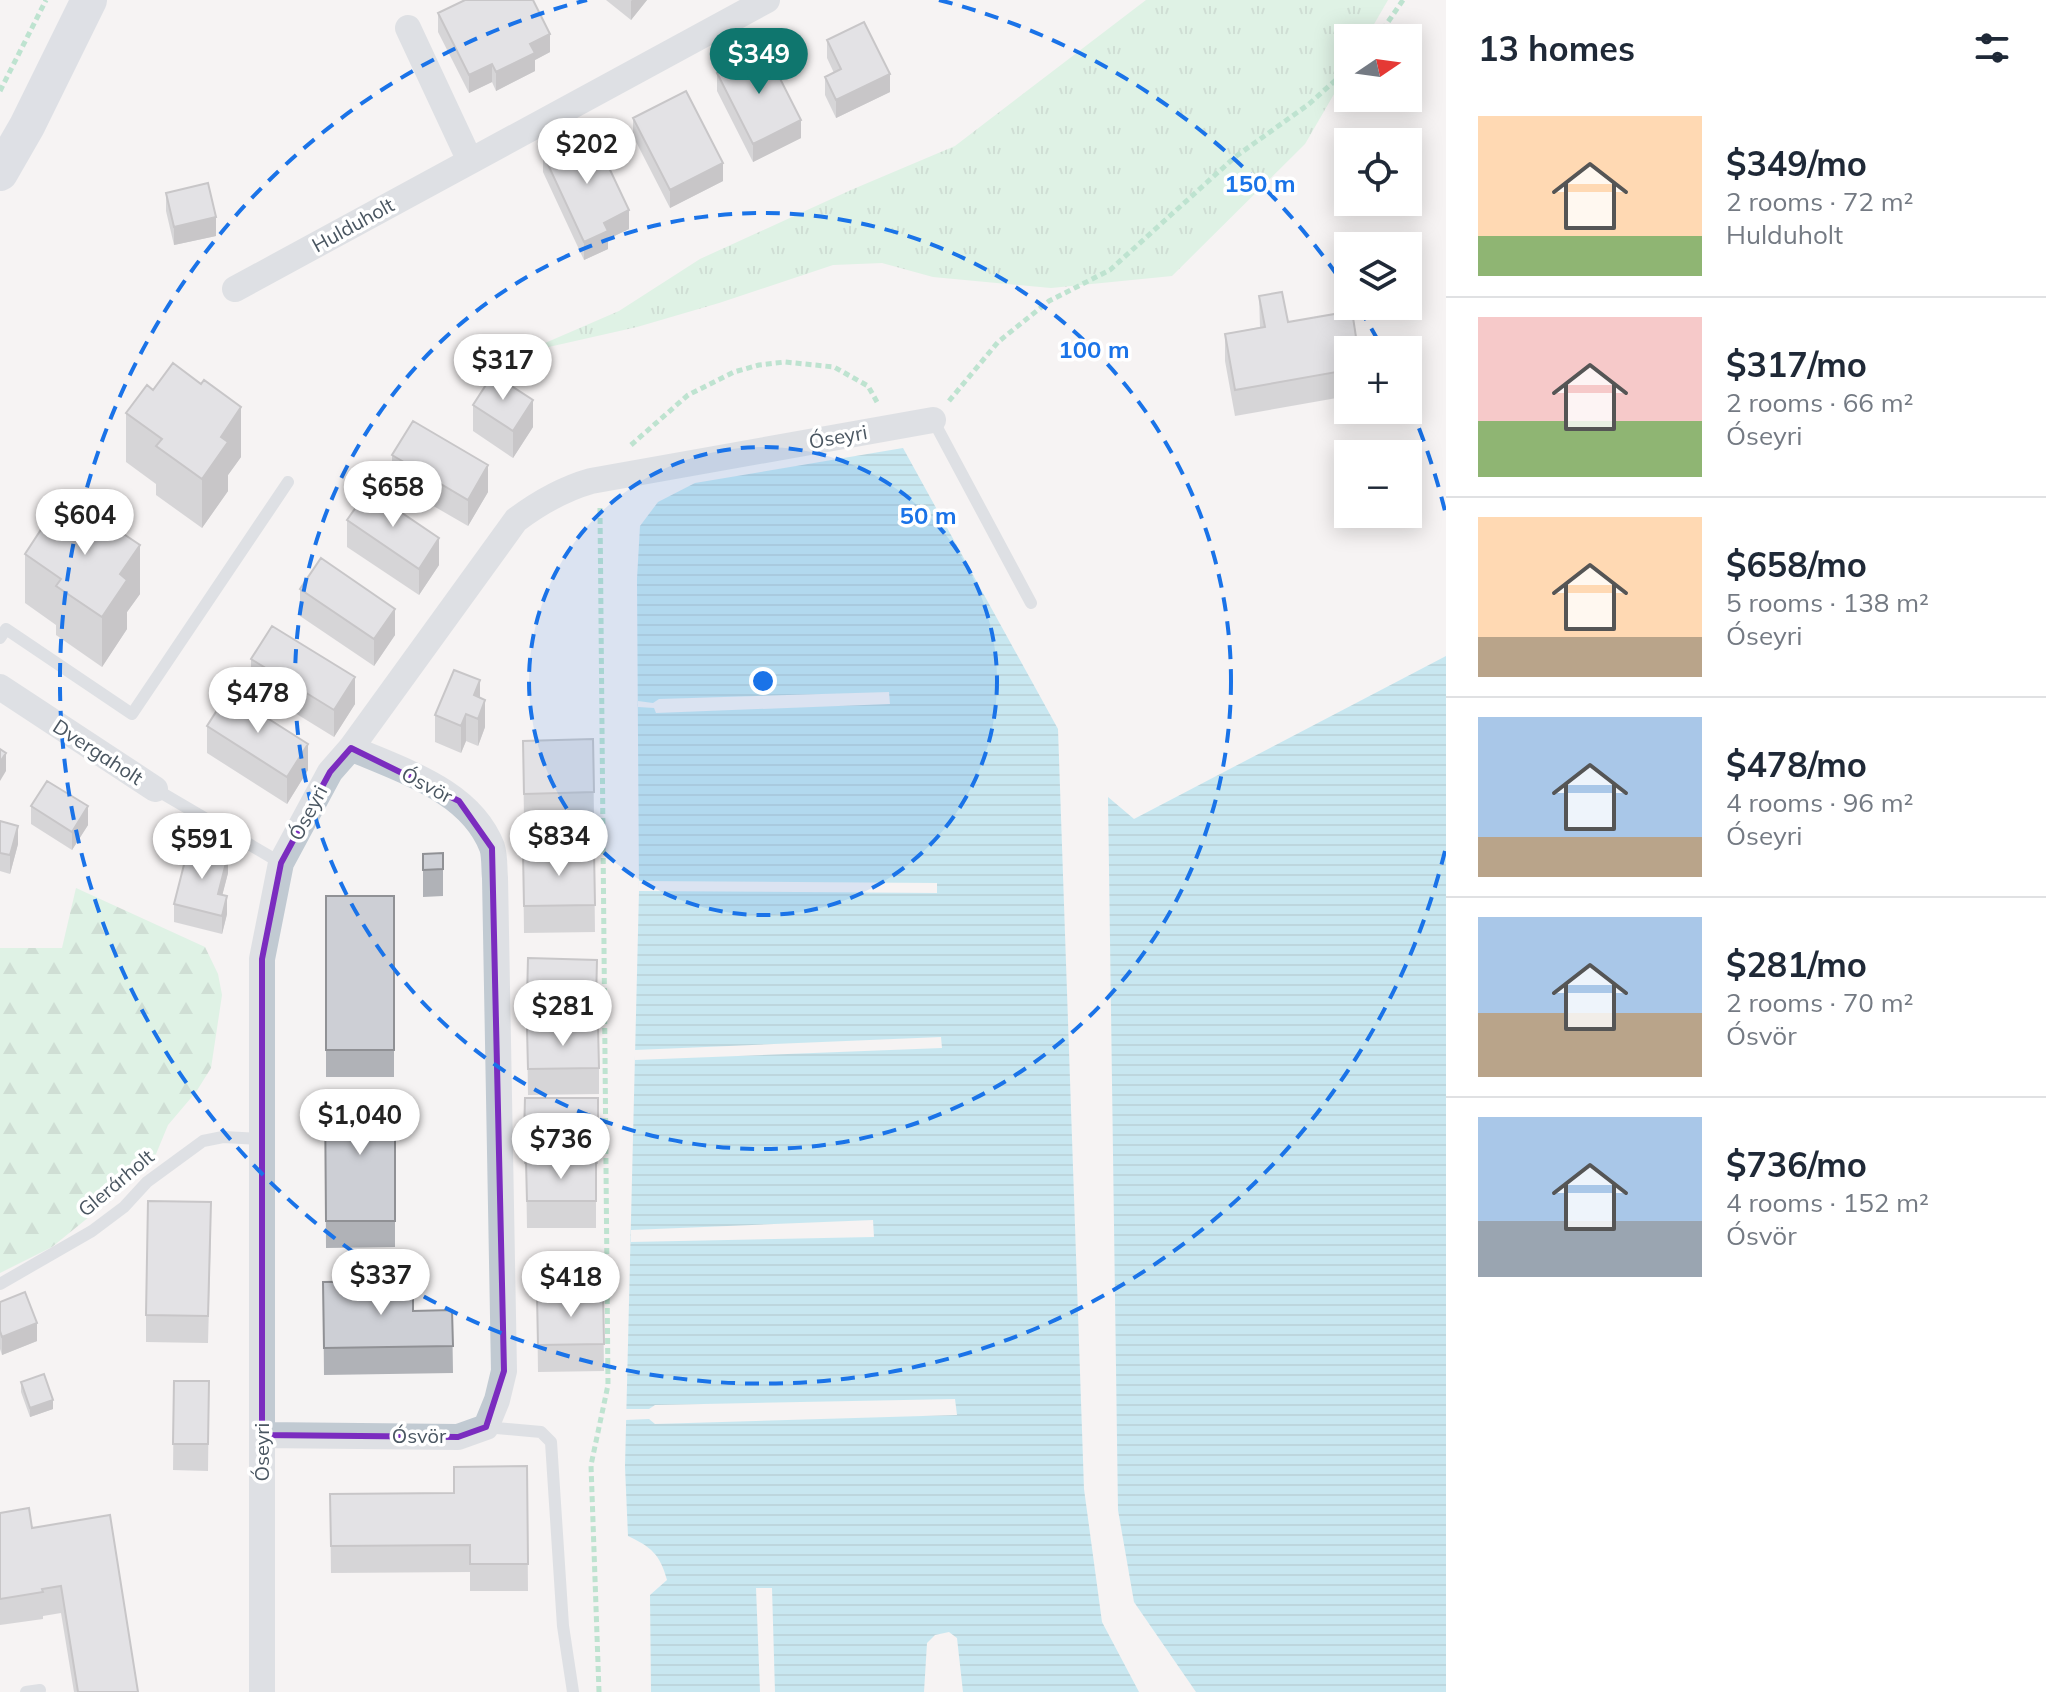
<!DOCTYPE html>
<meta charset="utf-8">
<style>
:root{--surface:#fff;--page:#f2f2f3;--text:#1f2937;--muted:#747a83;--line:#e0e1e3;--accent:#0f766e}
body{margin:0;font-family:Mulish,sans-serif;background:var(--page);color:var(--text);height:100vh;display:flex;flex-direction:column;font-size:30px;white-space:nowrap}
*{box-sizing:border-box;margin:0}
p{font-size:26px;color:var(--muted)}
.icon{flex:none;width:44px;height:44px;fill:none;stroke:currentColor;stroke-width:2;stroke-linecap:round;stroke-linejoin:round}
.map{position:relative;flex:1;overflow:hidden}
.drawer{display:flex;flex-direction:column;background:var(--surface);width:600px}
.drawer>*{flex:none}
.needle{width:52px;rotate:77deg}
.tools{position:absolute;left:1334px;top:24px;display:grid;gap:16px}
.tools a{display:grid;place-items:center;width:88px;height:88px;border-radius:0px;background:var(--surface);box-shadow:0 4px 20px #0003;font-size:40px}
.price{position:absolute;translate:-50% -68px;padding:0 18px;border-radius:28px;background:#fff;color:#222;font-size:26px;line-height:52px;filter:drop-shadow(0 2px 4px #0008)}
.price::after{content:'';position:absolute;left:50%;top:48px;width:24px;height:18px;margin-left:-12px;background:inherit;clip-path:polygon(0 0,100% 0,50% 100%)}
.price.current{background:var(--accent);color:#fff}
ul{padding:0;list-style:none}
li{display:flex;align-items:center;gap:24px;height:200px;padding:0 32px}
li+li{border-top:2px solid var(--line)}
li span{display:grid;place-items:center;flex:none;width:224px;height:160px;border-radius:0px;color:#555}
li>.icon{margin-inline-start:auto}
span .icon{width:96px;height:96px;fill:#fffc;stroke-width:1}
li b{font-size:34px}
h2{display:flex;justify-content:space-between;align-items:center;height:96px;padding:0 32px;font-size:34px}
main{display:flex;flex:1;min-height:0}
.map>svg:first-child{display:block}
.grass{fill:url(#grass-tufts)}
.forest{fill:url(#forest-firs)}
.water{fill:url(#water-rules)}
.pier{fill:#f5f3f3}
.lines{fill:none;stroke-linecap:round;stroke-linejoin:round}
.path{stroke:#7ad0a6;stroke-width:5;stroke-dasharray:6 4;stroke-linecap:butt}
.lane{stroke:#c1cad2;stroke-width:12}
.street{stroke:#c1cad2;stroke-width:26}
.secondary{stroke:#c1cbd6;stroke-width:36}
.wall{fill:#b0b2b7}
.shaded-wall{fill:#909195}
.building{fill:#cdcfd5;stroke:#909195;stroke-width:2}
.marked{fill:none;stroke:#7b2cbf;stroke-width:6;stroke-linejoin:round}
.ring{fill:none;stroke:#1a73e8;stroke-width:4;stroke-dasharray:14 10}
.labels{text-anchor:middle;stroke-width:7;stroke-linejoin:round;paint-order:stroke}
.street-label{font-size:20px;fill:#4a5661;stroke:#fff}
.centre{fill:#1a73e8;stroke:#fff;stroke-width:4}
.ring-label{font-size:24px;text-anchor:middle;font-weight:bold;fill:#1a73e8;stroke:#fff;stroke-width:7;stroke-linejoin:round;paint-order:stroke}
</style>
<main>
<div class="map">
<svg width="1446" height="1692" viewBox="0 0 1446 1692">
<defs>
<pattern id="grass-tufts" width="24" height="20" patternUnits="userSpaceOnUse" patternTransform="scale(2)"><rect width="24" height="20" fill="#c3f1d5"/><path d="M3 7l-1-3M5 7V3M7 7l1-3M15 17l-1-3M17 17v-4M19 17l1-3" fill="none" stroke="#a0c6b0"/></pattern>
<pattern id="forest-firs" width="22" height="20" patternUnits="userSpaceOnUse" patternTransform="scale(2)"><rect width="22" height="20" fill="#c3f1d5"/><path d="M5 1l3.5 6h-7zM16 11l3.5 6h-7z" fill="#a0c6b0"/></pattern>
<pattern id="water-rules" width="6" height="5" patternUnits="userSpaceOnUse" patternTransform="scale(2)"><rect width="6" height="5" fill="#90daee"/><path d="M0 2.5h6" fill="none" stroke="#78b4c4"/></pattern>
</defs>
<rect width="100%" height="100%" fill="#f5f3f3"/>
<!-- grass -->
<path class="grass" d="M1146 0H1388L1366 38H1348V70L1305 144 1172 276 1051 288 933 277 882 263 833 265 719 303 637 327 522 353 619 311 700 259 851 190 955 146Z"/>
<!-- forest -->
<path class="forest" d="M76 888 205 947 218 974 222 995 211 1068 196 1092 168 1125 156 1154 111 1199 52 1247 0 1273V948H62Z"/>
<!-- water -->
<path class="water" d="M903 448 1058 729 1084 1489 1102 1622 1139 1692H963L957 1638 949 1632 935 1635 927 1643 924 1692H651L650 1595 667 1580C660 1554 651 1547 628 1536L625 1467 639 891 637 579 640 526 658 502 695 483Z
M1446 656V1692H1196L1134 1602 1118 1510 1108 797 1134 819Z"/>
<!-- pier -->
<path class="pier" d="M889 692 890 704 656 713 654 708 638 707V701L653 703 659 699Z
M639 881 937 883V893L639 891Z
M941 1037 942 1048 635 1060V1050Z
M873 1220 874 1237 631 1242V1230Z
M955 1399 957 1415 655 1424 649 1419 626 1420V1409H649L655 1405Z
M756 1588H772L775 1692H760Z"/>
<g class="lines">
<!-- path -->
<path class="path" d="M1377 38 1403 0
M0 91 46 0
M949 401 998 342 1049 301 1110 270 1235 157 1309 104 1348 69
M631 445 688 395 734 372 759 365 785 362 834 367 868 386 877 402
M599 1692 591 1465 608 1385 600 508"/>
<!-- lane -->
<path class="lane" d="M933 420 1031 603
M0 638 6 629 132 714 288 482
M155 789 281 863
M0 1284 92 1231 124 1207 147 1182 203 1141 223 1137 263 1139
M486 1427 541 1432 551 1442 563 1626 573 1692
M26 1692 40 1690"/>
<!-- street -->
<path class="street" d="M408 28 470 161
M235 289 767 0
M0 687 155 789
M262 1435 458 1437 486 1427 497 1400 504 1371 495 878C494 869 495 856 492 847 470 790 402 771 351 748
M262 1692V959L281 863 330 772 351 748 516 520C540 502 563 489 591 481L933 420"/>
<!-- secondary -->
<path class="secondary" d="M0 173 27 126 89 0"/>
</g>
<!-- wall -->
<path class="wall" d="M606 0H647L631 20Z
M438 13 550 52 535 60V71L496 91 492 82 469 93 438 32Z
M827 40 890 92 836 118 825 95V77L834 73 827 58Z
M717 73 801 138 753 162 717 91Z
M633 118 723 181 670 208 633 136Z
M568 148 629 229 608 239V249L584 260 543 172V154Z
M166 193 216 236 174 245 166 211Z
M1259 296 1288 322 1348 350V396L1235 416 1225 361V334L1260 327Z
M473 405 533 427 513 458 473 431Z
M126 413 241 457 228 475V491L202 528 156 495V484L126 462Z
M392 455 488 492 468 526 392 482Z
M347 520 439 565 419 595 347 547Z
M25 554 140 594 127 612V629L102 667 56 635V625L25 603Z
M300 589 395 635 374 666 300 616Z
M251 659 355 704 334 737 251 686Z
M480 698 485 727 478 746 466 741 461 753 435 742V715Z
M207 726 308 770 287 804 207 753Z
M593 739 594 819 524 821 523 741Z
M31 806 88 825 72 850 31 824Z
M0 821 18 844 10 874 0 871Z
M594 851 595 932 524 933 523 852Z
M443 853V896L423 897V854Z
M228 873 222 895 227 914 222 934 174 922V904Z
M326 896H394V1077H326Z
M597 987 596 1027 599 1068V1094L528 1095 527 1028 564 1027 527 1026V999Z
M325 1094H395V1247L326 1248Z
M525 1098H598V1164H596V1228H527L526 1164H524Z
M211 1229 208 1343 146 1342V1315Z
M323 1282 413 1311 452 1310 453 1373 324 1375Z
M603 1293 604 1371 538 1372 537 1295Z
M0 1302 37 1341 2 1355 0 1349Z
M174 1381H209L208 1471 173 1470Z
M21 1382 53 1409 30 1417 21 1392Z
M527 1466 528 1591H470V1572L331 1573 330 1494 454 1493Z
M0 1513 32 1528 138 1692H74L61 1613 43 1616V1619L0 1625Z"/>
<!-- shaded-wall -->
<path class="shaded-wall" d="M632 0H647L631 20V1Z
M550 34V52L535 60V71L496 91V72L530 44Z
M492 64V82L469 93V75Z
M890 74V92L836 118V100Z
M801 120V138L753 162V144Z
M723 163V181L670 208V190Z
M629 210V229L608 239V249L584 260V242L604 223Z
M216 217V236L174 245V227Z
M533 400V427L513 458V431Z
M241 407V457L228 475V491L202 528V479L221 437Z
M488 465V492L468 526V500Z
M439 538V565L419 595V569Z
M140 545V594L127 612V629L102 667V617L120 574Z
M395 609V635L374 666V639Z
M355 677V704L334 737V710Z
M480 680V707L474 695Z
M485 700V727L478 746V719Z
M466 714V741L461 753V726Z
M308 744V770L287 804V777Z
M6 753V771L0 781V762Z
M88 806V825L72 850V832Z
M18 826V844L10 874V855Z
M228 855V873L218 912V894Z
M227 896V914L222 934V916Z
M597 960V987L596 1028V1001Z
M37 1323V1341L2 1355V1337Z
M53 1400V1409L30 1417V1408Z"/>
<!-- building -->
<path class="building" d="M465 0H533L550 34 530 44 535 53 496 72 492 64 469 75 438 13Z
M864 22 890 74 836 100 825 77 841 69 827 40Z
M765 49 801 120 753 144 717 73Z
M686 91 723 163 670 190 633 118Z
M594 136 629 210 604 223 608 231 584 242 543 154 566 142 568 148Z
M208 183 216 217 174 227 166 193Z
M1282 292 1288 322 1352 311 1358 350H1348V370L1235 390 1225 334 1265 327 1259 296Z
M173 363 201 384 204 380 241 407 221 437 228 442 202 479 156 446 162 439 126 413 147 385 153 390Z
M493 374 533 400 513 431 473 405Z
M413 421 488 465 468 500 392 455Z
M368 490 439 538 419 569 347 520Z
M70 502 99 522 101 519 140 545 120 574 127 580 102 617 56 586 61 579 25 554 44 525 51 530Z
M321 558 395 609 374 639 300 589Z
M272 626 355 677 334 710 251 659Z
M454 670 480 680 474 695 485 700 478 719 466 714 461 726 435 715Z
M228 693 308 744 287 777 207 726Z
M593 739 594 792 524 794 523 741Z
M0 749 6 753 0 762Z
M47 781 88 806 72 832 31 806Z
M0 821 18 826 10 855 0 853Z
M189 845 228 855 218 894 227 896 222 916 174 904Z
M594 851 595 905 524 906 523 852Z
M443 853V869L423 870V854Z
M326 896H394V1050H326Z
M528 958 597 960 596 1001 527 999Z
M598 1027 599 1068 528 1069 527 1028Z
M325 1094H395V1221H326Z
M525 1098H598V1137H524Z
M526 1161H596V1201H527Z
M148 1201 211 1202 208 1316 146 1315Z
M413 1281V1311L452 1310 453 1346 324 1348 323 1282Z
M25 1292 37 1323 2 1337 0 1331V1302Z
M603 1293 604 1344 538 1345 537 1295Z
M44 1374 53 1400 30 1408 21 1382Z
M174 1381H209L208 1444H173Z
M527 1466 528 1564H470V1545L331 1546 330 1494 454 1493V1467Z
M29 1508 32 1528 110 1515 138 1692H78L61 1586 42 1589 43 1592 0 1599V1513Z"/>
<!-- marked area -->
<path d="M0 0H1446V1692H0ZM351 748 459 801 492 848 504 1371 486 1427 458 1437 262 1435V959L281 863 330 772Z" fill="#f5f3f3" fill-opacity=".55" fill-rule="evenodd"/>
<path class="marked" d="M351 748 459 801 492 848 504 1371 486 1427 458 1437 262 1435V959L281 863 330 772Z"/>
<!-- distance rings -->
<circle cx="763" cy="681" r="234" fill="#1a73e8" fill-opacity=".12"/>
<g class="ring">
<circle cx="763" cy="681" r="234"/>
<circle cx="763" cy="681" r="468"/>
<path d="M1445 851A703 703 0 1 1 587 0M939 0A703 703 0 0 1 1346 288M1359 308A703 703 0 0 1 1381 346M1410 406A703 703 0 0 1 1445 511"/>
</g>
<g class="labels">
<!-- street labels -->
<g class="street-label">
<text transform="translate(353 225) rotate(-29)" y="7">Hulduholt</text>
<text transform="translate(838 437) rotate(-10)" y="7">Óseyri</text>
<text transform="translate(98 752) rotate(33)" y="7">Dvergaholt</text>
<text transform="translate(427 785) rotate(28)" y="7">Ósvör</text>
<text transform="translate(308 813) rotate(-62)" y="7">Óseyri</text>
<text transform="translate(116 1183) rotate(-40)" y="7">Glerárholt</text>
<text x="419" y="1443">Ósvör</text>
<text transform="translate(262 1452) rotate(-90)" y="7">Óseyri</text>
</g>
</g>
<circle cx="763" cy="681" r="12" class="centre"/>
<g class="ring-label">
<text x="1260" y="192">150 m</text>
<text x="1094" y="358">100 m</text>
<text x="928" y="524">50 m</text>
</g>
</svg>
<div class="tools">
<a><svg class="needle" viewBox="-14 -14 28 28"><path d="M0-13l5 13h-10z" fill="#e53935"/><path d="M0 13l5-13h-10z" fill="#747a83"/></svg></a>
<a><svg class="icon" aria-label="locate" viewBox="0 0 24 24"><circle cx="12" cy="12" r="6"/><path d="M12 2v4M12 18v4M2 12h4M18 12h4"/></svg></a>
<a><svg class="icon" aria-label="layers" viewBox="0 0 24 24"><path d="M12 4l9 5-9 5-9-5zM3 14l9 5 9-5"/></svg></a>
<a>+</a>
<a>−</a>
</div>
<b class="price current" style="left:759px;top:96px">$349</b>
<b class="price" style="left:587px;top:186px">$202</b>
<b class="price" style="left:503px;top:402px">$317</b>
<b class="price" style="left:393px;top:529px">$658</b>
<b class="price" style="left:85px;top:557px">$604</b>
<b class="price" style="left:258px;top:735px">$478</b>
<b class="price" style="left:559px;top:878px">$834</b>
<b class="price" style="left:202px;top:881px">$591</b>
<b class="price" style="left:563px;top:1048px">$281</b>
<b class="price" style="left:360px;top:1157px">$1,040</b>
<b class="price" style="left:561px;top:1181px">$736</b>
<b class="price" style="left:381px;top:1317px">$337</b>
<b class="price" style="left:571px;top:1319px">$418</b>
</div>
<section class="drawer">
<h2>13 homes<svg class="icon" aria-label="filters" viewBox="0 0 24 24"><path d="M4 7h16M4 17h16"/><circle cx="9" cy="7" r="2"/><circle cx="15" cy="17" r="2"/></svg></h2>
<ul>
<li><span style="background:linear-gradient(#ffd9b3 75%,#8fb573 0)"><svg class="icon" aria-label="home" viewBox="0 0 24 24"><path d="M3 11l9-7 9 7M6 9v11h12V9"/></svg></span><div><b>$349/mo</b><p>2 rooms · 72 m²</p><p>Hulduholt</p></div></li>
<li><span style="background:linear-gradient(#f6c9c9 65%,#8fb573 0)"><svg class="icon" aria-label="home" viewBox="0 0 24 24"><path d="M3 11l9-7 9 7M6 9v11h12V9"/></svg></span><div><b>$317/mo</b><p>2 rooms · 66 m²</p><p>Óseyri</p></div></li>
<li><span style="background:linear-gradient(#ffd9b3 75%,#b9a48a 0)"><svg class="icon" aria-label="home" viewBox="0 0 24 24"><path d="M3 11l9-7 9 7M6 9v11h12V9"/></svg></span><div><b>$658/mo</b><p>5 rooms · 138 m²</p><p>Óseyri</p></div></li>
<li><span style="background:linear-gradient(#a9c7e8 75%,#b9a48a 0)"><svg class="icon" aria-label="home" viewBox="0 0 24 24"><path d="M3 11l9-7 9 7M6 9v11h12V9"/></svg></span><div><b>$478/mo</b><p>4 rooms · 96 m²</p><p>Óseyri</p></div></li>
<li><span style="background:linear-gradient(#a9c7e8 60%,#b9a48a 0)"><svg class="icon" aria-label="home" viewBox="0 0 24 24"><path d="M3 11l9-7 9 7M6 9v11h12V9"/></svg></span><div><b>$281/mo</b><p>2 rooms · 70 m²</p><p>Ósvör</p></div></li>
<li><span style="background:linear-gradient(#a9c7e8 65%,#9aa5b1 0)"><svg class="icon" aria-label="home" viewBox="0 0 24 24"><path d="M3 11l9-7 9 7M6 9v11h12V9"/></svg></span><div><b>$736/mo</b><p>4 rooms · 152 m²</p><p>Ósvör</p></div></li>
</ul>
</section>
</main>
